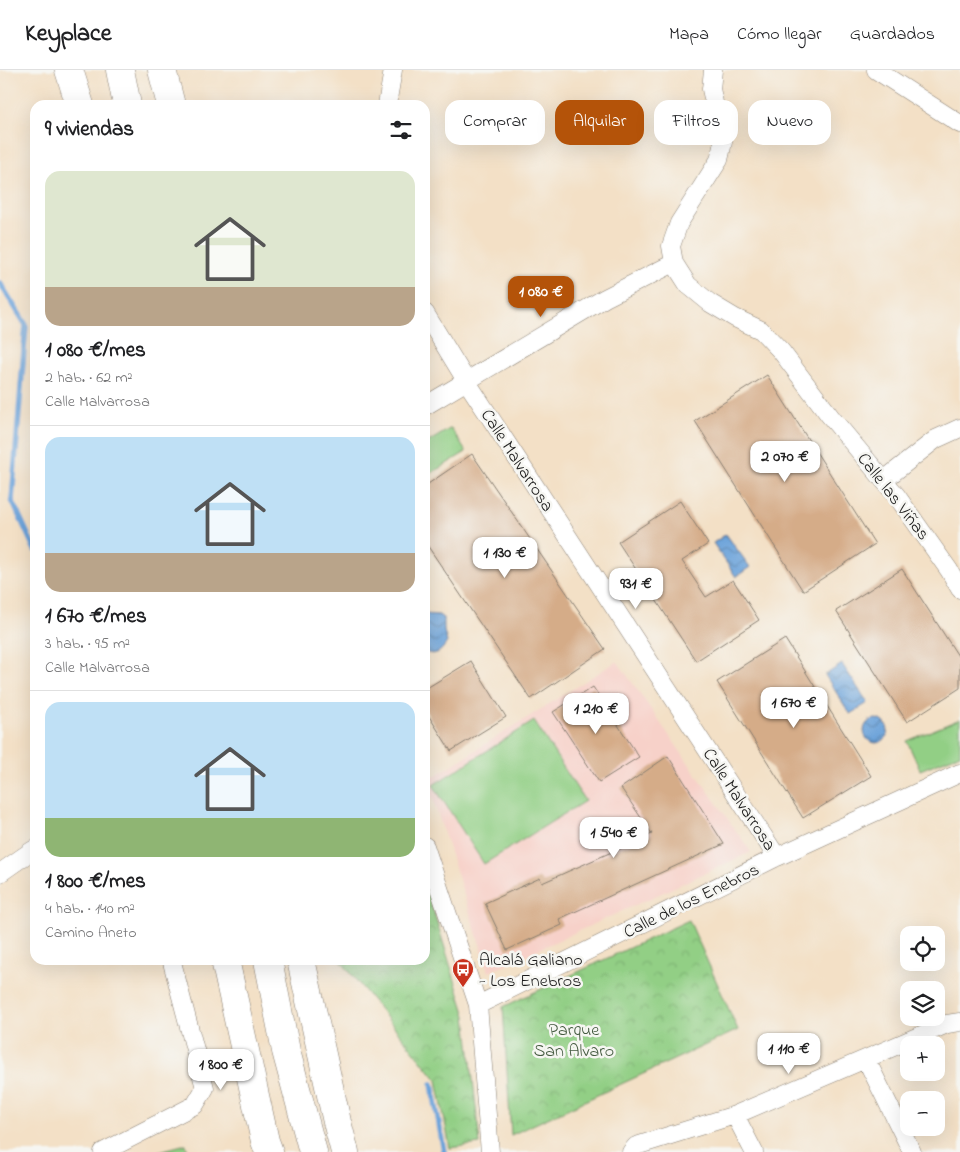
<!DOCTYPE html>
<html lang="es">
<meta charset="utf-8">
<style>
:root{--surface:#fff;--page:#f2f2f2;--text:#202124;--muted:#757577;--line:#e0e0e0;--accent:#b45309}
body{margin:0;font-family:"Indie Flower",sans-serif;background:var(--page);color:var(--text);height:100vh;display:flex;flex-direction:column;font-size:19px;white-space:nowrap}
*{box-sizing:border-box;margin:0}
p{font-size:16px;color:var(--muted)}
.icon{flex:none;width:28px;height:28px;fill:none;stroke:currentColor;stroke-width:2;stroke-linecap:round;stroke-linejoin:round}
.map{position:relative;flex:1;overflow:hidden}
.panel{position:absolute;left:30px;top:30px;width:400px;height:865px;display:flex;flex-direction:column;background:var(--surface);border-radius:15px;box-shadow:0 5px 20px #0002}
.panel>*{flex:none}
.hud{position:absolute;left:445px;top:30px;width:440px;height:45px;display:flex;gap:10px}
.buttons{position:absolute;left:900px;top:856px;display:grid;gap:10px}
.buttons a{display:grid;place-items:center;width:45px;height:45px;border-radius:10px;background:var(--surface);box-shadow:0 5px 20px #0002;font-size:25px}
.price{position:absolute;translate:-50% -42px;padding:0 11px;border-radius:10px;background:#fff;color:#222;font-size:16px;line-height:32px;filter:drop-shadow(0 1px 2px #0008)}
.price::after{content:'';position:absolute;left:50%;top:30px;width:15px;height:11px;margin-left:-8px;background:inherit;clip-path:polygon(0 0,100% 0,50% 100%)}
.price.active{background:var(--accent);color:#fff}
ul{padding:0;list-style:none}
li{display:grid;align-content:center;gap:10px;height:265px;padding:0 15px}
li+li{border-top:1px solid var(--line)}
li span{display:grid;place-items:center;height:155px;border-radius:15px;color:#555}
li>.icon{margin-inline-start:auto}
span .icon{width:90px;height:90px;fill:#fffc;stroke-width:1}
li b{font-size:21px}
h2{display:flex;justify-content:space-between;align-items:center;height:60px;padding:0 15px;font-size:21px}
.pill{padding:0 18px;border-radius:15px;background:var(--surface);box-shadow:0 5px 20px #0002;font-size:18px;line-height:45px}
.pill.active{background:var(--accent);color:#fff}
header{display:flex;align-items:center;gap:30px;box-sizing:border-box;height:70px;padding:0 25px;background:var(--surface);border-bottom:1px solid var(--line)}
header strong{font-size:24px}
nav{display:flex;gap:28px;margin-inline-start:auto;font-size:18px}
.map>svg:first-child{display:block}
.built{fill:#f7d1c9}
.park{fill:url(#park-crowns);stroke:#577650}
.garden{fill:#92cf85;stroke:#577650}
.water{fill:url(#water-waves);stroke:#44607b}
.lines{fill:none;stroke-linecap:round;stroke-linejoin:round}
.stream{stroke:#6ca3da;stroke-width:5.5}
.building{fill:#d5ac88}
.street-casing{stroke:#887e71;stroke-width:19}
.highway-casing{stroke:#887e71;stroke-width:29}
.street{stroke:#fff;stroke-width:18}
.highway{stroke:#fff;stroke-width:28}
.labels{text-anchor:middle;stroke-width:5;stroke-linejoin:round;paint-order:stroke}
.street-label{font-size:18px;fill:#1c1c1c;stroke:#f6f6f2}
.poi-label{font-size:18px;fill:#1c1c1c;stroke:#f6f6f2;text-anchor:start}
.park-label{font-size:18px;fill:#455b41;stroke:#f6f6f2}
</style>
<header>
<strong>Keyplace</strong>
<nav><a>Mapa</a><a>Cómo llegar</a><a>Guardados</a></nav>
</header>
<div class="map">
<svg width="960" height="1082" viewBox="0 0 960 1082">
<defs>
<pattern id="park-crowns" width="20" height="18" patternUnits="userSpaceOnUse" patternTransform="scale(1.25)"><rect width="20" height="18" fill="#92cf85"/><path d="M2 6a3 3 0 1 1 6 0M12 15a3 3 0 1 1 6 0" fill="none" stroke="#7db172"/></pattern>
<pattern id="water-waves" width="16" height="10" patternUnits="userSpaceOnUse" patternTransform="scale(1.25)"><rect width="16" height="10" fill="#6ca3da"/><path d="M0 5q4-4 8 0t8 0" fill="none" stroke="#5884b0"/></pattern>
</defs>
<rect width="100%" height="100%" fill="#f6f6f2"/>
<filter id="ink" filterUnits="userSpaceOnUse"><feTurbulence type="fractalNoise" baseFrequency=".02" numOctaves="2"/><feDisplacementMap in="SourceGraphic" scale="10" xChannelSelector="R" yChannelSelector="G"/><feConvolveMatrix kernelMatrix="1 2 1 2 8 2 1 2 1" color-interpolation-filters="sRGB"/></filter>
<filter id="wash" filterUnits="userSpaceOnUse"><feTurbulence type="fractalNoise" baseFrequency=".0096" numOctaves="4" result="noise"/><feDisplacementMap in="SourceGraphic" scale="20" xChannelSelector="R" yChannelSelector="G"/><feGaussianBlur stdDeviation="1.12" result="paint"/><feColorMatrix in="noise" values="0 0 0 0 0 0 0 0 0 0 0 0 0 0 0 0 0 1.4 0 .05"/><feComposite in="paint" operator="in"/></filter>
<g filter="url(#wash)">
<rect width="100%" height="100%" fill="#f3e0c6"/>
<!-- built -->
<path class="built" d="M617 591 751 782 489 902 427 711Z"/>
<!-- park -->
<path class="park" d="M425 814 466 946 480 1074 450 1078 437 1010 340 890H425Z
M689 850 738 960 511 1065 503 937Z
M186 1074 188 1082H156Z"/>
<!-- garden -->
<path class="garden" d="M451 358 466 382 425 407V374Z
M960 649V684L920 700 907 671Z
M534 651 585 731 484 794 433 715Z"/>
<!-- water -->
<path class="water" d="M726 464 750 497 736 507 713 473Z
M425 544 439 545 444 549V561L447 572C442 581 436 587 425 582Z
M842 594 868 633 850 644 825 605Z
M864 661a12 12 0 1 1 24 0a12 12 0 1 1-24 0Z"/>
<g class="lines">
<!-- stream -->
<path class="stream" d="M0 213 26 255 12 430 35 480
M432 1014 444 1082"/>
</g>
<g id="blocks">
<!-- building -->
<path class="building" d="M767 305 875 474 803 521 695 351Z
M472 384 605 579 531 629 425 472V416Z
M680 431 708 474 682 491 706 527 733 510 759 550 696 591 618 472Z
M902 499 960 589V618L907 652 836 541Z
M785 569 871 706 803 748 717 612Z
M471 591 506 647 451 681 425 640V619Z
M593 617 639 687 599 712 553 642Z
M668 686 724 774 559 849 562 855 507 880 485 833 540 808 542 813 652 764 621 718Z"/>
</g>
</g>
<g filter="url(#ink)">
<use href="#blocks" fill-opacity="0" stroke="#887e71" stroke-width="1"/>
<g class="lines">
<!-- street casing -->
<g class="street-casing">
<path id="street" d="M713 0 711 19 715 37 721 56 723 72 719 90 679 153 671 176 674 193 688 215 710 233 735 248 761 260 781 281 830 346 896 425 949 500 960 519
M876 0 960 54
M387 35 393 0
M425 243 467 312 777 787
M425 336 605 228 674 193
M884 410 936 369 960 358
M425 776 478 935 490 1082
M0 803 33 780
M478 935 777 787 960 703
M866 989 912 1082
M735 1045 754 1082
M103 1082 195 1035 205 1018 172 892
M631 1082 636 1076 735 1045 947 954 960 952"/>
</g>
<!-- highway casing -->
<g class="highway-casing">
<path id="highway" d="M69 0 80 35
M120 0 127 35
M162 0 171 35
M225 890 265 1071 269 1082
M268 890 286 981 313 1082
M301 890 337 1052 345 1082"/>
</g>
<!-- street -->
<use href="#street" class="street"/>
<!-- highway -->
<use href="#highway" class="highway"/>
</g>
</g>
<!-- icons -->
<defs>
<g id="bus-pin" transform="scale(1.125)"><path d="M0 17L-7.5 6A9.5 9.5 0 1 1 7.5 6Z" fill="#c8321e" stroke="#f6f6f2"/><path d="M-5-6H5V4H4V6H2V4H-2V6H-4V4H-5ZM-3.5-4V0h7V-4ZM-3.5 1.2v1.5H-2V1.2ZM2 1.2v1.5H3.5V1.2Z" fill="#fff"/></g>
</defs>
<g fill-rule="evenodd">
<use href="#bus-pin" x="463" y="899"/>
</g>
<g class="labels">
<!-- street labels -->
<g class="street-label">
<text transform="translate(518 390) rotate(57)" y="6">Calle Malvarrosa</text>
<text transform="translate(894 426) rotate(52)" y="6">Calle las Viñas</text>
<text transform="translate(740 729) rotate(57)" y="6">Calle Malvarrosa</text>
<text transform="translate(691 830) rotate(-26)" y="6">Calle de los Enebros</text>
</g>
<!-- poi labels -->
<g class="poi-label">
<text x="479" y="895">Alcalá Galiano<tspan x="479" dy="21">- Los Enebros</tspan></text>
</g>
<!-- park labels -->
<g class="park-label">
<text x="574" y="965">Parque<tspan x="574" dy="21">San Alvaro</tspan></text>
</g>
</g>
</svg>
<div class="buttons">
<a><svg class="icon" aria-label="locate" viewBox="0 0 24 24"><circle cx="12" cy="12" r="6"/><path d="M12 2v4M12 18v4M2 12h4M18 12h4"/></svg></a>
<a><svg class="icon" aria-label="layers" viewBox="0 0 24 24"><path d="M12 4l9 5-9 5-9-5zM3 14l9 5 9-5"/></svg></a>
<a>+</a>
<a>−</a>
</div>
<b class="price active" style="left:541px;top:248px">1 080 €</b>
<b class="price" style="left:785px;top:413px">2 070 €</b>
<b class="price" style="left:505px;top:509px">1 130 €</b>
<b class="price" style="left:636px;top:540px">931 €</b>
<b class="price" style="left:794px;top:659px">1 670 €</b>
<b class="price" style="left:596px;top:665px">1 210 €</b>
<b class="price" style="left:614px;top:789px">1 540 €</b>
<b class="price" style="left:789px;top:1005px">1 110 €</b>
<b class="price" style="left:221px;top:1021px">1 800 €</b>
<div class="hud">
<a class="pill">Comprar</a>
<a class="pill active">Alquilar</a>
<a class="pill">Filtros</a>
<a class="pill">Nuevo</a>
</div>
<section class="panel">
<h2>9 viviendas<svg class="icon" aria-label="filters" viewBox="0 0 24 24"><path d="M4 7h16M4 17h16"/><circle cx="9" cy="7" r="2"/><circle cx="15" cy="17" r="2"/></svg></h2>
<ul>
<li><span style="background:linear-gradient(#dfe7d0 75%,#b9a48a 0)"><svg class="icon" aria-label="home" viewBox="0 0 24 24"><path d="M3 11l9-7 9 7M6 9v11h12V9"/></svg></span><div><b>1 080 €/mes</b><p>2 hab. · 62 m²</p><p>Calle Malvarrosa</p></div></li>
<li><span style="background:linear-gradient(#bfe0f5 75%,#b9a48a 0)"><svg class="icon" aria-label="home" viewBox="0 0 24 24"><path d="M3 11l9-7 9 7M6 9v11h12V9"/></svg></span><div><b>1 670 €/mes</b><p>3 hab. · 95 m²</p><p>Calle Malvarrosa</p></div></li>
<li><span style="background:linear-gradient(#bfe0f5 75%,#8fb573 0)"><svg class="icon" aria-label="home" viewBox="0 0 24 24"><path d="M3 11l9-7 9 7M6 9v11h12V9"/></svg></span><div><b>1 800 €/mes</b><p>4 hab. · 140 m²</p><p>Camino Aneto</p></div></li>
</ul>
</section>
</div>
